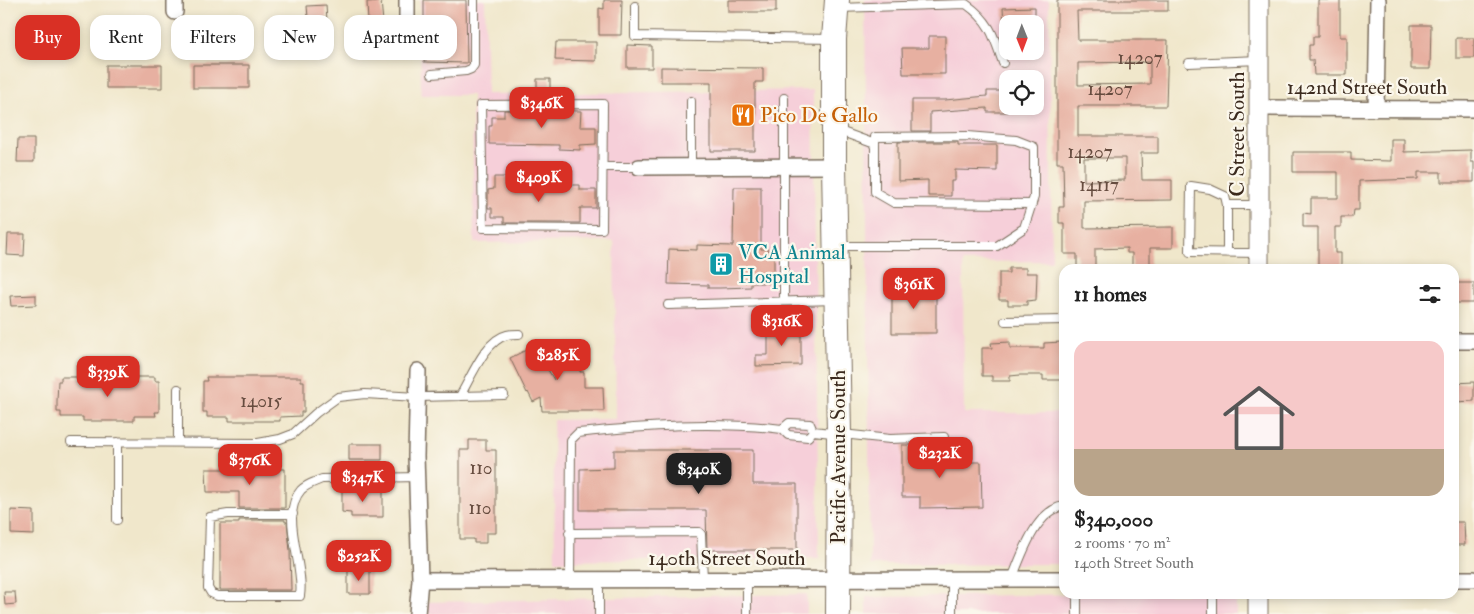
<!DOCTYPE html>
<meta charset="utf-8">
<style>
:root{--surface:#fff;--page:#f6f6f6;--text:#222;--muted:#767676;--accent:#d93025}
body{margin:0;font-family:"IM FELL Double Pica",serif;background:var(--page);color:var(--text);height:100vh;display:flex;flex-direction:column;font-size:19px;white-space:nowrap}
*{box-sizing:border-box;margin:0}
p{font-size:16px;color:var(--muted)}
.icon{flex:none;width:28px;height:28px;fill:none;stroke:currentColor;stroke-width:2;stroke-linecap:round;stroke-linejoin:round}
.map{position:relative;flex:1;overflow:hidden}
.side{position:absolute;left:1059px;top:264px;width:400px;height:335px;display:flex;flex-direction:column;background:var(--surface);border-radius:15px;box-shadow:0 2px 8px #0003}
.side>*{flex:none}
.hud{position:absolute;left:15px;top:15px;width:475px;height:45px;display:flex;gap:10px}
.needle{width:32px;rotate:179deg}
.tools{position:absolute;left:999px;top:15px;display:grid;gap:10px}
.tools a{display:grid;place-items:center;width:45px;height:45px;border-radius:10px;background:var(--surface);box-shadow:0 2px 8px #0003;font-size:25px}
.price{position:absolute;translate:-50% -42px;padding:0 11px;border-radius:10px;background:var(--accent);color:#fff;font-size:16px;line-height:32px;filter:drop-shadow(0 1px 2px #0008)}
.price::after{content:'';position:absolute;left:50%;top:30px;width:15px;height:11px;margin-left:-8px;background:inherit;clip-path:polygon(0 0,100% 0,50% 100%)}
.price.on{background:#222;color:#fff}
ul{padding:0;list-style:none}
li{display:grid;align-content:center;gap:10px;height:265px;padding:0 15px}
li span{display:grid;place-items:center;height:155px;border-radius:15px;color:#555}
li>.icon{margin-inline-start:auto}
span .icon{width:90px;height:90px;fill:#fffc;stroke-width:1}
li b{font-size:21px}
h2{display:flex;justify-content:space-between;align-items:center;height:60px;padding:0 15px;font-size:21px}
.pill{padding:0 18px;border-radius:15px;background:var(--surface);box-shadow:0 2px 8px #0003;font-size:18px;line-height:45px}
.pill.on{background:var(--accent);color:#fff}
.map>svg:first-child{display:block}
.built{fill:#f6cfd9;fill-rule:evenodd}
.building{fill:#e7b0a1;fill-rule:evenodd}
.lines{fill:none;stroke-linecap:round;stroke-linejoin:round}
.service-casing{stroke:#7a6c5b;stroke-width:10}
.minor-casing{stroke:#7a6c5b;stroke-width:18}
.tertiary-casing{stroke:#7a6c5b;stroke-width:21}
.primary-casing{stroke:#7a6c5b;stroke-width:26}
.service{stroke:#fff;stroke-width:8}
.minor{stroke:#fff;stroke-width:15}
.tertiary{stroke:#fff;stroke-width:19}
.primary{stroke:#fff;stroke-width:24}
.labels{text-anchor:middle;stroke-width:4.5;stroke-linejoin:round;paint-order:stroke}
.number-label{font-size:19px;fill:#664c3f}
.street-label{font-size:21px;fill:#3b2a1e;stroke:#fbf7ec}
.food-label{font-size:21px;fill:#c56008;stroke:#fbf7ec;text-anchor:start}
.culture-label{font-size:21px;fill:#0d838f;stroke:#fbf7ec;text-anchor:start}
</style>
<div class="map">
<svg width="1474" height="614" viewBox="0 0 1474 614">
<rect width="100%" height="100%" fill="#fbf7ec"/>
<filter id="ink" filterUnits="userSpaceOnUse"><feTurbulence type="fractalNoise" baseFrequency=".02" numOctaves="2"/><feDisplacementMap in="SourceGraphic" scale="10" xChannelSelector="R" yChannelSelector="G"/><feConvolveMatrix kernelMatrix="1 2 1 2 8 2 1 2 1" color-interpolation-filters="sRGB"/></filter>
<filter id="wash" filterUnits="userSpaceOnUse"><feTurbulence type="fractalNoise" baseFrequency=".0096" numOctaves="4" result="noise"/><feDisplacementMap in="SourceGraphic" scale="20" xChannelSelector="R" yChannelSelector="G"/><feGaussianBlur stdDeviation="1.12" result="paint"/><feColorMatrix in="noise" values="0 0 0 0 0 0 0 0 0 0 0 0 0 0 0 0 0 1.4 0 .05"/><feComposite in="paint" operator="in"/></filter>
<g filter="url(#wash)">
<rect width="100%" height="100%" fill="#f0e7cb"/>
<!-- built -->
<path class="built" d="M420 0H485L487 94 813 90 819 558 555 561 553 420 616 419 614 241 474 243 472 95H421Z
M865 0H1049L1052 261 963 262 964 413H1064V564L870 565ZM1008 24H1035V51H1008ZM1008 79H1035V106H1008Z
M807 594V614H427L426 602Z
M1101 594H1236V614H866V597Z"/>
<g id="blocks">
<!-- building -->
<path class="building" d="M424 0H466L467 63 424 62Z
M604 0H622L621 35H599V8L604 9Z
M728 0H776V12H728Z
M1057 0H1168V11H1077L1078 40H1168L1166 106H1078V136H1158V153H1141L1142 180H1172V200L1084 201V228L1173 227V248H1150V269H1132V253H1127V248L1095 249V269H1077V254H1064V223H1059V207H1064L1063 163H1057ZM1150 62V84L1078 85V63ZM1084 158H1125V180L1084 181Z
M1318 0H1340V37H1347V75H1314L1313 60H1309V45H1313V37H1318Z
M381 1 383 22 368 23 367 2Z
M326 5 328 38 310 40 307 6Z
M1035 7V23L1004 24 1003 8Z
M1411 25H1431L1430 69H1411Z
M929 36H945V74H903L902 48H929Z
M1456 38H1474V58H1456Z
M556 42H596V61L555 60Z
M627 45 652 46V68H627Z
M106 65H162V88H106Z
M193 65H249V88H193Z
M661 67 763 68V82H755V151H711V82H661Z
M537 79H550V99H537Z
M987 91H1001V95H1008V112H987V108L930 112V131H912V100H945L987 96Z
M504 110 581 111 580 127H596V144L580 145V150L559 149V145L489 144V126H492V117H504Z
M18 139H34V162H17Z
M1391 139H1404V152L1471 150V162H1474V182H1441V172H1418V179L1359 181V210H1354L1353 217H1341V227H1335V253H1341V269H1318V227H1303V213L1311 214V198H1338V172H1293V152H1351V160L1391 161Z
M898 142H958V145H997V171L955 170V181H951V196H928V180L898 181Z
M494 177H508V188H559V185H580V190H596V208H580V223H504V217H492V208H488V190L494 189Z
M734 187H761V249H768V257H774V272H769V283H751V287L720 288H708V285L668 284 669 249 697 250V245L733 246Z
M8 234H25L24 256 7 255Z
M1009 268H1026V273H1037L1036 300 1027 301V305H1008V300H999V273H1009Z
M1454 283H1474V303H1454Z
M892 288H936V333H892Z
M36 295V305L11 306 10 296Z
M768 326H801V365L756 366V355H768Z
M1010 342V348H1044V343L1061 342V348H1064V376H1062V380H1043V375H1020L1010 376V381H992V376H982V348H992L991 343Z
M579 343 580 372H584V387H603L604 411H542L541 398 533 402 528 392 527 393 510 358 534 346 554 380V344Z
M61 377H155V381H159V412H155L156 416H134V421H83V417H61V412H57V401L58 381H61Z
M206 377H301V381H304V412H301V416L280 417V421H229V417H207V412H203V381H207Z
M1474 382V401L1454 402V383Z
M469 440H486V450H496V533H486V543H474V539H460V450H469Z
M349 444H382V460H349Z
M902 445H940V462H981L982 507 920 508V497H902Z
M614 450H753V484H797V550H707L706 510H580V469L614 468Z
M206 469H285V508H239V492H207Z
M342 490H383V517H351V513L342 512Z
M11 510 34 511V535L11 534Z
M239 520H285V522H287L290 551 291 590H220V523H239Z
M1454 522H1464L1465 545H1454Z
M348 569H370V594H348Z
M4 592H15L16 604 5 605Z"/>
</g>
</g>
<g filter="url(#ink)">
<use href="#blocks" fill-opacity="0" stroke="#7a6c5b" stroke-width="1"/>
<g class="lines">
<!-- service casing -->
<g class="service-casing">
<path id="service" d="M635 6V36L832 39
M838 8 966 4C990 21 994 36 1003 63
M1189 63 1259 60
M432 74 466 71 471 69 474 65V0
M784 98V301
M691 101V167
M603 104 602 229 483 228 481 105Z
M837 130 875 144
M602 167H639
M1227 205H1259
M838 246H997L1024 228 1034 197V147L1016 140 967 136 875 137V192L894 203 1032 204
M1227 253V205L1225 196 1210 189 1191 186 1190 252 1259 253
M668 305 835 300
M1005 321 1064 320
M460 396C471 378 485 340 507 335 511 334 515 334 519 334
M789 423 810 424 813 431 808 437 788 435 782 429Z
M813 431 890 439 944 437
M71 442 258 443 280 439 293 434 316 413 338 397 365 394 417 397 504 395
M178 442V389
M293 514H228L210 517 208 588 211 593 217 596H300C305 565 279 515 301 490 307 484 315 482 322 479L417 477
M117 520V442
M569 533 699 532 701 534 703 579
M952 579V614
M1012 579C1021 556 1036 510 1064 506
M570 580 571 440 578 433C645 426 714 421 782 429
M599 580V614
M747 580V614
M1077 594V614
M1213 614V594"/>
</g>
<!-- minor casing -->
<g class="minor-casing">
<path id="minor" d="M175 0V12
M407 0V34
M1259 108 1474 109
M1376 109 1378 0
M639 167 834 166
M1454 341H1474
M1454 579H1474
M420 580 1064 579
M417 614 420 580 416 456 418 371"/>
</g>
<!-- tertiary casing -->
<g class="tertiary-casing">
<path id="tertiary" d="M1259 0V269
M1258 614V594"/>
</g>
<!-- primary casing -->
<g class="primary-casing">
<path id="primary" d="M837 0 834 39V166L839 433 838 614"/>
</g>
<!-- service -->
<use href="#service" class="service"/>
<!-- minor -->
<use href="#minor" class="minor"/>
<!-- tertiary -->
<use href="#tertiary" class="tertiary"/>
<!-- primary -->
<use href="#primary" class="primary"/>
</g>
</g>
<!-- icons -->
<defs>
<g id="restaurant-square" transform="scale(1.25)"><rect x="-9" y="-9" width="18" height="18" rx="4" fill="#e8710a" stroke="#fbf7ec"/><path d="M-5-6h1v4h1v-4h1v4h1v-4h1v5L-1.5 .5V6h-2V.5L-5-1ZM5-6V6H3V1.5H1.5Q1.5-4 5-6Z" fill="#fff"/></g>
<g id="building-square" transform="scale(1.25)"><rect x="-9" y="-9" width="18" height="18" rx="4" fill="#0f9aa8" stroke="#fbf7ec"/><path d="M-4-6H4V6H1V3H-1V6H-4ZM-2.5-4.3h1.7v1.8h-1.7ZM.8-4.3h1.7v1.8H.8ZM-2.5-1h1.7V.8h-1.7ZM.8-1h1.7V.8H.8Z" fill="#fff"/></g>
</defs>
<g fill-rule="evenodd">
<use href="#restaurant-square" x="743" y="115"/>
<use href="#building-square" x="721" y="264"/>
</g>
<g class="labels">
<!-- number labels -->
<g class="number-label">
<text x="1140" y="64">14207</text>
<text x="1110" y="95">14207</text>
<text x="1090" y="158">14207</text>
<text x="1099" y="191">14117</text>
<text x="261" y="407">14015</text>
<text x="481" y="474">110</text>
<text x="480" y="514">110</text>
</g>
<!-- street labels -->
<g class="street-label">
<text x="1367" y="94">142nd Street South</text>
<text transform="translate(1237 134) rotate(-90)" y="7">C Street South</text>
<text transform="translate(838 457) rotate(-90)" y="7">Pacific Avenue South</text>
<text x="727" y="565">140th Street South</text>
</g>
<!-- food labels -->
<g class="food-label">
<text x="760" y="122">Pico De Gallo</text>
</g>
<!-- culture labels -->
<g class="culture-label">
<text x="738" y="259">VCA Animal<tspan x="738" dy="24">Hospital</tspan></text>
</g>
</g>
</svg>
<div class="tools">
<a><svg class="needle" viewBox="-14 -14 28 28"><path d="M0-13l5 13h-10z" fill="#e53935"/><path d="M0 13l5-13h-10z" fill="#767676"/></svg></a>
<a><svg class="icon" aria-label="locate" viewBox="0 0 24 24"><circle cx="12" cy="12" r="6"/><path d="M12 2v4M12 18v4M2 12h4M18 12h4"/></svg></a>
</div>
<b class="price" style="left:542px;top:129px">$346K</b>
<b class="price" style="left:539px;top:203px">$409K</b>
<b class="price" style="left:914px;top:310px">$361K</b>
<b class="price" style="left:782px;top:347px">$316K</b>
<b class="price" style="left:558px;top:381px">$285K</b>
<b class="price" style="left:108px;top:398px">$339K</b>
<b class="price" style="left:940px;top:479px">$232K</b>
<b class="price" style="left:250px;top:486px">$376K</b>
<b class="price on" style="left:699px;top:495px">$340K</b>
<b class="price" style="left:363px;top:503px">$347K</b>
<b class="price" style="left:359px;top:582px">$252K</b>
<div class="hud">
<a class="pill on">Buy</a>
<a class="pill">Rent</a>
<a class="pill">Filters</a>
<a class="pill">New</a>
<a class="pill">Apartment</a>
</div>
<section class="side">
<h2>11 homes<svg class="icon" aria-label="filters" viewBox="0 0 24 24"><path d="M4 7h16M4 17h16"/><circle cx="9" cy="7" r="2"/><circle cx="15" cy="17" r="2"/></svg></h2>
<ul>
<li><span style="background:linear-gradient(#f6c9c9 70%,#b9a48a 0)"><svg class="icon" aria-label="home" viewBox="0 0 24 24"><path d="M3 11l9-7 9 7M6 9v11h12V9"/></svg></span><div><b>$340,000</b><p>2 rooms · 70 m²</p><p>140th Street South</p></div></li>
</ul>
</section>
</div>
